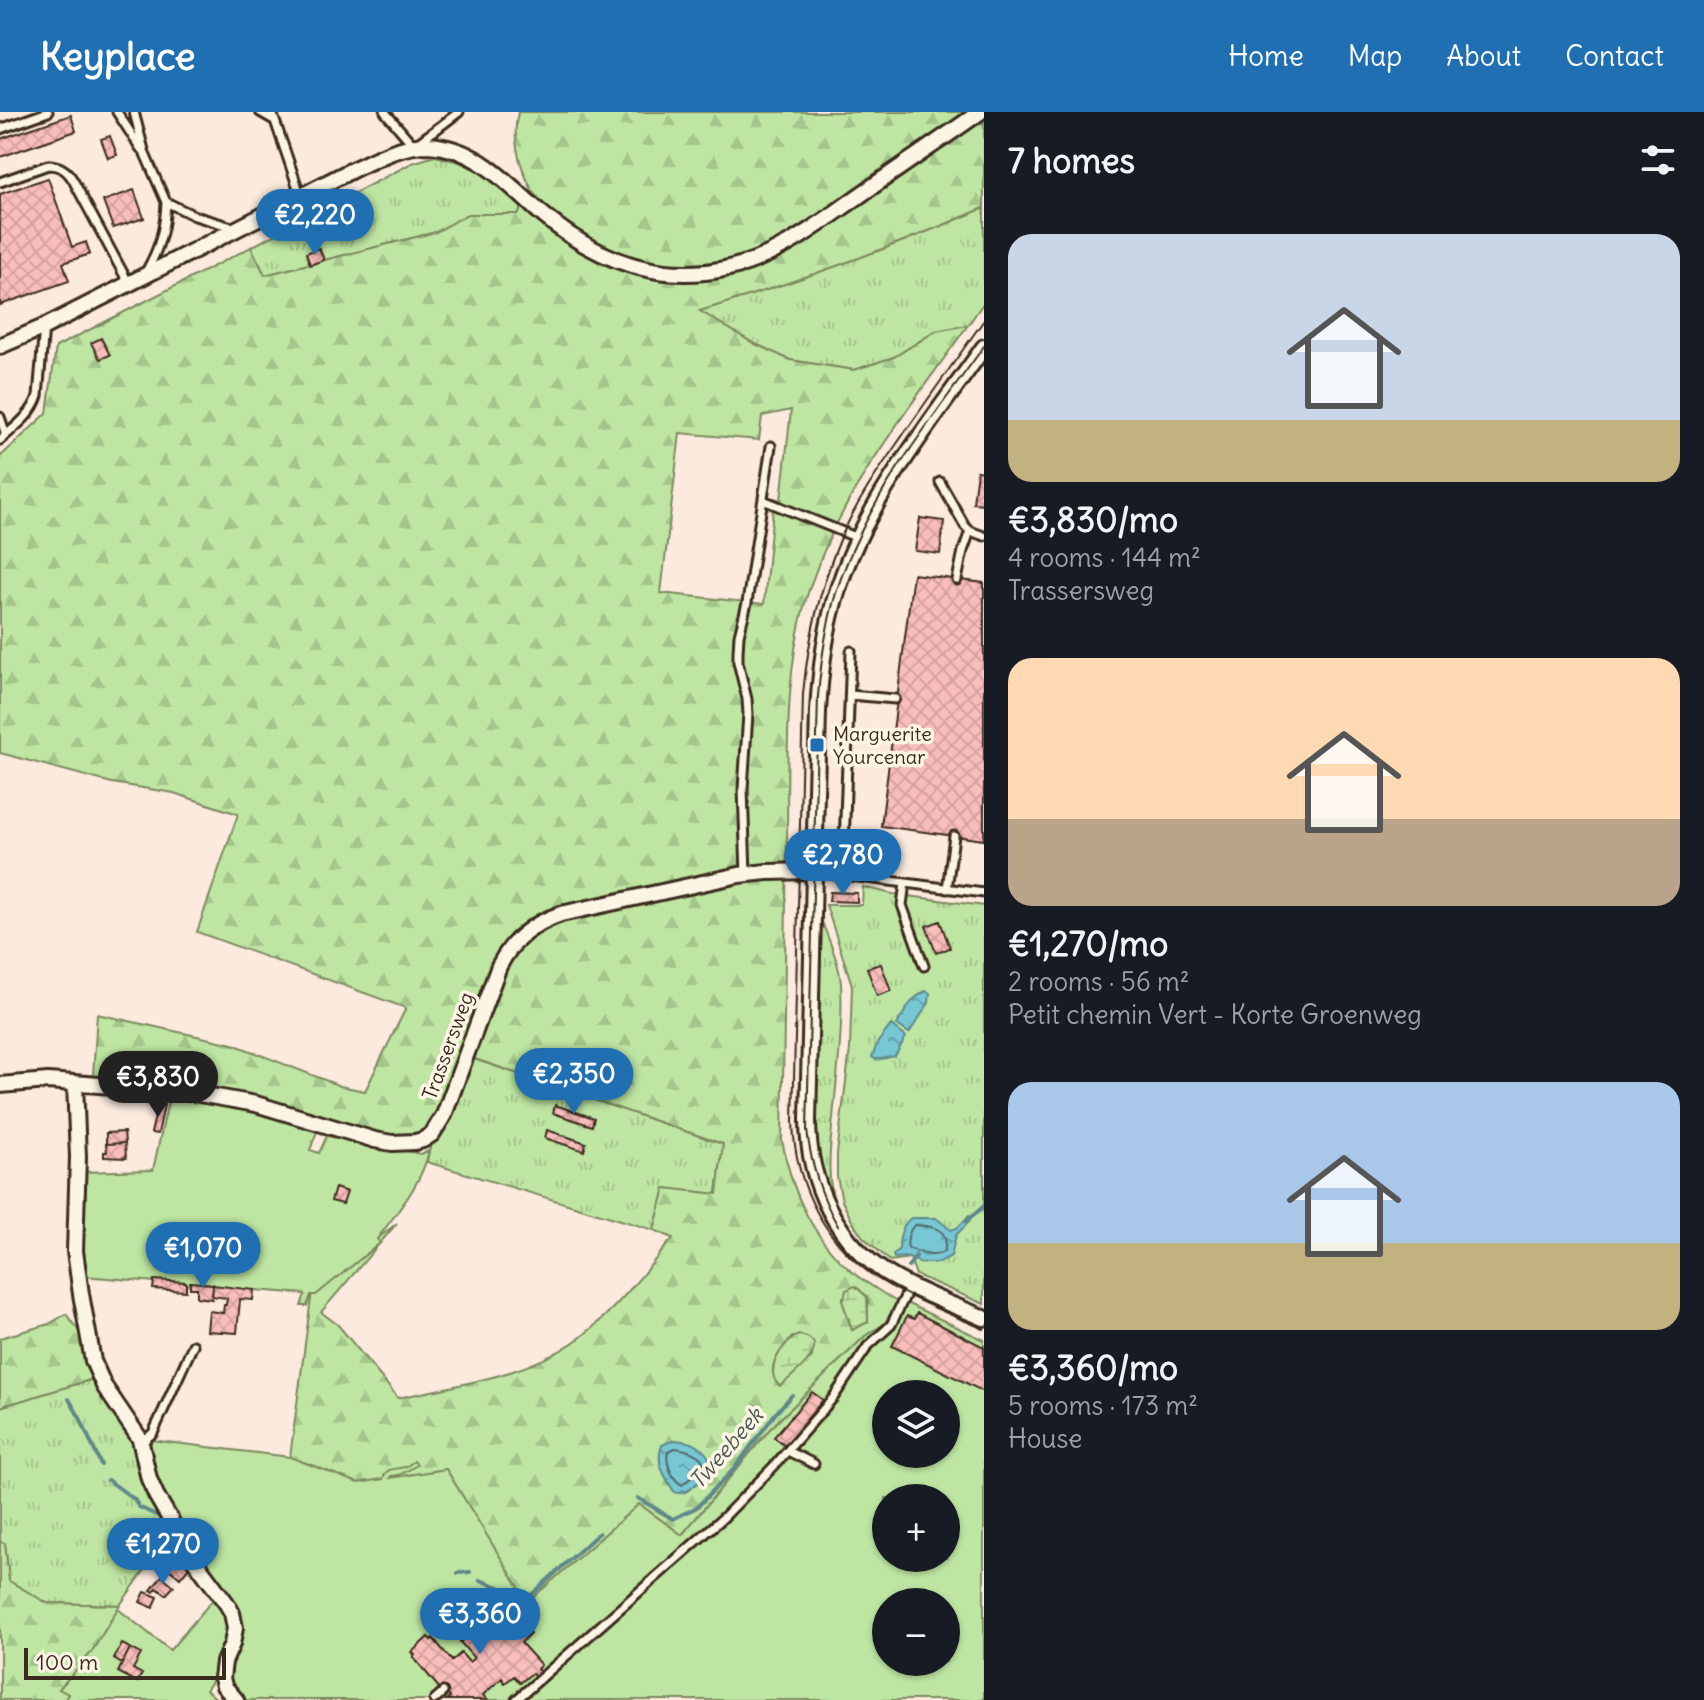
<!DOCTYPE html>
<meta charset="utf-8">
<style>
:root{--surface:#171b24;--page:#242831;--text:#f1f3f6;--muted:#9ea1a6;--accent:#1f6fb2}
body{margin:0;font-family:Delius,sans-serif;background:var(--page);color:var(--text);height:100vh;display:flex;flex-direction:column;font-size:30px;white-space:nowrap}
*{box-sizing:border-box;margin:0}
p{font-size:26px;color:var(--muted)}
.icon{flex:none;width:44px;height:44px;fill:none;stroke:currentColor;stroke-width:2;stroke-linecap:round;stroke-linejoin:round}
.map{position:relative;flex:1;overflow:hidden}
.side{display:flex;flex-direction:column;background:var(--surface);width:720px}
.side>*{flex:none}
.tools{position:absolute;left:872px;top:1268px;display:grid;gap:16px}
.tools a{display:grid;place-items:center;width:88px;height:88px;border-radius:50%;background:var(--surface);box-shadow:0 2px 6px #0004;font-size:40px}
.scale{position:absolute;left:24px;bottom:20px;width:202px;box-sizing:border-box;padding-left:8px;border:4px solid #3b2a1e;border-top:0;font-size:22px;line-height:28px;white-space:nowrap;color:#3b2a1e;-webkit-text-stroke:6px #fcf5e5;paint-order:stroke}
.price{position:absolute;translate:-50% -68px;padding:0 18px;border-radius:28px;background:var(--accent);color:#fff;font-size:26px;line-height:52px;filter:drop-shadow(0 2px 4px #0008)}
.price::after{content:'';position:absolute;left:50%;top:48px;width:24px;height:18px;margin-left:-12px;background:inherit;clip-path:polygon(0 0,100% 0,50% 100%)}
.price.active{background:#222;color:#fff}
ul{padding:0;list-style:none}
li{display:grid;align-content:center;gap:16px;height:424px;padding:0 24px}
li span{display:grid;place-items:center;height:248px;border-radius:24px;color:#555}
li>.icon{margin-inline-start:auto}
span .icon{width:144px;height:144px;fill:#fffc;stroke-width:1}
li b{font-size:34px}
h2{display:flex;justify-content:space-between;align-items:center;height:96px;padding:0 24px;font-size:34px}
header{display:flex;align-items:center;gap:48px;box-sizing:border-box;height:112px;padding:0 40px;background:var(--accent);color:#fff}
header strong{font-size:38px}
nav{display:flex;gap:44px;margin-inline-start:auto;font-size:28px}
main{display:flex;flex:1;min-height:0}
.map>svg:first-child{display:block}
.grass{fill:url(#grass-tufts);stroke:#7c8860;stroke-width:2}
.forest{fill:url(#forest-firs);stroke:#7c8860;stroke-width:2;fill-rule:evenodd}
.wetland{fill:url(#wetland-marsh);stroke:#7c8860;stroke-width:2}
.garden{fill:#bee6a2;stroke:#7c8860;stroke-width:2;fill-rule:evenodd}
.water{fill:url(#water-ripples);stroke:#60888b;stroke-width:2}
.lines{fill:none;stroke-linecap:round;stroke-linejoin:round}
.shore{stroke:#536967;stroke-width:2}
.stream{stroke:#60888b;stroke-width:4}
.building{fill:url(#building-cross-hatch);stroke:#3b2a1e;stroke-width:2}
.lane-casing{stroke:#3b2a1e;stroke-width:13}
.street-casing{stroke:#3b2a1e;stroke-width:20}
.lane{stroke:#fcf5e5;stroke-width:7}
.street{stroke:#fcf5e5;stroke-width:14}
.tram{stroke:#3b2a1e;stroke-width:2}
.poi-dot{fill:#1f6fb2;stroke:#fcf5e5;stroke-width:3}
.labels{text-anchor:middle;stroke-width:7;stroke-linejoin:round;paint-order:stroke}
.poi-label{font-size:20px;fill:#3b2a1e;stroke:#fcf5e5;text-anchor:start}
.street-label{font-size:20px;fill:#3b2a1e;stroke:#fcf5e5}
.water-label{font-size:22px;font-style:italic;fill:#4d5955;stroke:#fcf5e5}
</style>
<header>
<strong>Keyplace</strong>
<nav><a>Home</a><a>Map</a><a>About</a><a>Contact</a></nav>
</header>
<main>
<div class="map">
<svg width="984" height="1588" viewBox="0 0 984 1588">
<defs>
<pattern id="grass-tufts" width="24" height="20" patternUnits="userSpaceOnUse" patternTransform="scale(2)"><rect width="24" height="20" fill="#bee6a2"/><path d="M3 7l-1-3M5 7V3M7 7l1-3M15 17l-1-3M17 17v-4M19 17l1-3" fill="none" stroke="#a4c58b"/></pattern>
<pattern id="forest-firs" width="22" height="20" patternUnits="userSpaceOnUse" patternTransform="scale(2)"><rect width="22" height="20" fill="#bee6a2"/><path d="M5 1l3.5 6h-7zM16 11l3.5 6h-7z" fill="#a4c58b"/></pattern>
<pattern id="wetland-marsh" width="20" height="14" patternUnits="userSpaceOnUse" patternTransform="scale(2)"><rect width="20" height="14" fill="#bee6a2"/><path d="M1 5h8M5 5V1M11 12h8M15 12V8" fill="none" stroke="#a4c58b"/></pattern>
<pattern id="water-ripples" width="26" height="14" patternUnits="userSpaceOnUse" patternTransform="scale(2)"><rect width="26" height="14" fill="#78c7d4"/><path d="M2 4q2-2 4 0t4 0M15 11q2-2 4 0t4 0" fill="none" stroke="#64a2ab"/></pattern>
<pattern id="building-cross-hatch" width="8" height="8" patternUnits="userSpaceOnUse" patternTransform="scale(2)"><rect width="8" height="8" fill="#f9bdbb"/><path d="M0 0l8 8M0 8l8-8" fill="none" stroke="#d6a3a0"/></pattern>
</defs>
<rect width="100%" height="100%" fill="#fbeadd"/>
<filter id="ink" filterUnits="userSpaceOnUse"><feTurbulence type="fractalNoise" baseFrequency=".0125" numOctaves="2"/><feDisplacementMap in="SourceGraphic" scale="16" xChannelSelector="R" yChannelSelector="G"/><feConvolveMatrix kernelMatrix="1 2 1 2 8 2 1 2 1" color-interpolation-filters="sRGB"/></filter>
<g filter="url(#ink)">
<!-- grass -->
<path class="grass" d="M435 44 459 50 478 58 522 93 519 102H468L436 120 265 163 251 135 412 51Z
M984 96V190L968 213 936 219 894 245 855 258 790 248 753 231 699 199C796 170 891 136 984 96Z
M863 775 893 782 984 794V1192L916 1163 910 1146 890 1149 863 1125 853 1111 842 1089 837 1065V1042L850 937 852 873 826 793H862Z
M817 795C824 820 839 845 841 872 843 910 838 957 834 995 831 1033 824 1062 837 1099L831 1094 813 1036Z
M471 946 723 1032 717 1082 665 1076 654 1118 427 1050 429 1039Z
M93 1267 131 1323 148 1379 172 1420 120 1493 47 1491 9 1469 5 1431 0 1430V1295Z"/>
<!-- forest -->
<path class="forest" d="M518 0H984V96C891 136 796 170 700 199L753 231 790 248 854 258 894 245 936 219 968 213C910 295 844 376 811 472 783 550 788 648 787 730 786 829 783 929 782 1028 791 1080 814 1130 856 1163 869 1173 885 1182 898 1191L884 1212 865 1224 770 1317 682 1423 639 1392 528 1491 446 1357 358 1371 290 1345 312 1179 397 1111 321 1200 338 1213 398 1286C461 1272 535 1263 586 1221 619 1194 646 1158 673 1126L654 1118 665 1076 717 1082 723 1032 472 946C461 964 439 1011 423 1020 407 1028 389 1025 373 1024L93 965 97 902 233 932 340 974 365 979 406 896 197 820 238 702 174 681 112 671 0 641V345L47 301 56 235 251 135 265 163 436 120 468 102H519L522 93 535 83C520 57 511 29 518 0ZM791 298 781 388 774 386 764 492 661 481 680 321 759 328 762 304ZM859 1177 868 1189V1210L852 1218 843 1191V1185ZM792 1225 811 1228 813 1234 812 1245 780 1273C778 1269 774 1266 773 1261 771 1247 785 1235 792 1225Z
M66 1202 84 1226 93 1267 0 1295V1226L49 1212Z
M0 1430 5 1431 9 1469 47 1491 120 1493 91 1541 60 1576 68 1582 65 1588H0Z"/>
<!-- wetland -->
<path class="wetland" d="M855 1174 867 1185 868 1210 852 1218 843 1191 846 1178Z
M799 1223C838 1229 791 1265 780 1274 762 1261 783 1228 799 1223Z"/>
<!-- garden -->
<path class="garden" d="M170 981 196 985 319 1014 310 1038 319 1041 327 1024 421 1042 429 1039C421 1073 398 1099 377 1127L380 1131 316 1183H311L307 1194H301L305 1182 83 1164 82 1060 153 1058Z
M902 1189 984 1228V1588H244L229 1571 228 1552 237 1533 239 1500 202 1447 165 1388 154 1364 150 1328 290 1345 358 1371 383 1367C387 1354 394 1358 405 1355 408 1354 411 1351 414 1349L417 1353C408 1358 401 1364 391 1364L390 1366 446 1357 528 1490 639 1392 682 1423 770 1317 865 1224 884 1212 898 1191ZM886 1282H946V1342H886ZM886 1386H946V1446H886ZM886 1490H946V1550H886Z
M215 1485 226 1499 230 1514 211 1571 206 1578 218 1588H65L68 1582 59 1577 91 1541 118 1497 170 1538Z"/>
<!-- water -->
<path class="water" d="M926 879 930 881 929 891 909 921 897 913C904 900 912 885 926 879Z
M891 913 906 925 895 944 876 948 872 945 878 930Z
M969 1104 970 1109 956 1123 951 1144 938 1151H919L913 1146 907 1145 894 1146 893 1143 899 1137C899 1125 902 1113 911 1106H936L951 1118 957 1116Z
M674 1328C693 1329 705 1334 712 1353L707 1366C693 1369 690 1385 674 1380 665 1364 655 1352 662 1333Z"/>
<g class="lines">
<!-- shore -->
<path class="shore" d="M915 1113C934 1114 951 1117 944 1140 931 1147 920 1140 908 1136 906 1129 909 1117 915 1113Z
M675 1336C685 1337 714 1345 699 1359 694 1364 688 1368 682 1373 672 1367 665 1351 668 1339Z"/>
<!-- stream -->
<path class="stream" d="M966 1110 984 1094
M908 1155 916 1144
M69 1287 80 1306 101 1353
M108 1368 134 1387 139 1395 162 1406
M638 1386 673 1407 697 1395 734 1357 775 1302 792 1283
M458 1461 470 1460
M480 1468 528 1486 599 1421"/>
</g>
<!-- building -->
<path class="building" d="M71 3 76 19 0 45V27Z
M110 24 117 43 108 46 101 27Z
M48 66 72 135 86 130 90 142 63 151 69 169 0 193V82Z
M134 78 144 106 113 116 103 89Z
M319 136 324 148 310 153 306 141Z
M101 226 110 243 100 247 91 231Z
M977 359 984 360V392L973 391Z
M920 406 944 409 940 442 915 439Z
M913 462 984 471V728L881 714Z
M830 780 857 781V790L829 789Z
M940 809 950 836 936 841 926 814Z
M881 852 891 879 877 884 867 856Z
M158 992 164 993 158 1022 151 1021Z
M555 993 594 1006 592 1014 553 1001Z
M547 1018 586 1031 584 1039 545 1026Z
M124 1020 125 1031 106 1032V1021Z
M125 1031 126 1046 104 1045V1040H107L106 1032Z
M335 1076 347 1080 343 1092 331 1089Z
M154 1168 186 1170V1179L153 1177Z
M190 1170 213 1172 212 1187 197 1185V1176H190Z
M213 1173 254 1178 253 1188 240 1187 237 1221 207 1219 209 1199 223 1201 224 1193H226L227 1186 212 1184Z
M917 1201 984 1235V1280L892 1234 907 1204 914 1207Z
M812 1280 823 1288 785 1334 774 1325Z
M178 1444 190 1454 180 1466 168 1456Z
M162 1464 174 1474 166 1483 157 1476 154 1480 151 1478Z
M496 1479 506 1491 491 1504 496 1509 503 1503 512 1514 510 1516 512 1518 521 1511 530 1521 521 1531 541 1553 537 1557 541 1561 536 1565 532 1561 520 1571 514 1564 505 1571 502 1566 483 1583 487 1588H446L450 1585 442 1575 440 1577 413 1545 415 1543 412 1540 428 1525 431 1528 433 1526 452 1549 461 1541 469 1550 474 1546 460 1530 468 1524 470 1526 474 1523 461 1508 475 1495 477 1499 485 1492 484 1490Z
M145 1480 158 1485 153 1496 140 1490Z
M122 1532 130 1536 122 1552 114 1547Z
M130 1536 141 1542 133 1557 142 1562 137 1570 118 1560Z"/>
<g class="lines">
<!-- lane casing -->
<g class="lane-casing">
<path id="lane" d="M117 0 141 37
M134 0 145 42 166 90
M260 0 274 8
M272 0 301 85
M385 0 414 34 459 0
M0 17 48 0
M0 70 48 53C60 53 67 58 73 68L129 172
M146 160C159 137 165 117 166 90L195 104 235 116
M0 305 6 323
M0 328C15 315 32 303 38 284L44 215
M940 370 965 414 970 419 984 424
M763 388 858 426
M957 468 963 439 970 419
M851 539 843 763 984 781
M850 583 895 587
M814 759 843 763
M746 762 743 677 748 602 747 587 738 550V540L739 523 747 491 771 334
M905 771 902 793 924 854
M947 777 954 724
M141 1331 153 1321 193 1233
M788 1339 814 1352
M434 1588 443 1580
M516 1588 724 1405 775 1353 833 1286 868 1234 891 1213 910 1174"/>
</g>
<!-- street casing -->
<g class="street-casing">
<path id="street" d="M0 234 44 215 354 57C378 46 401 33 428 33 474 35 503 67 535 96 590 145 655 173 729 156 777 145 816 114 856 86 897 57 939 29 980 0
M984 235C926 318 855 401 831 502 823 534 820 566 818 599L808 1008C808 1071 837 1133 893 1165 922 1182 953 1193 984 1206
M75 971 78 1045 75 1139 81 1182 93 1249 104 1274 140 1327 149 1367 156 1383 192 1445 227 1492 232 1501 235 1516 232 1532 224 1550 222 1566 224 1574 236 1588
M0 973 48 969 188 980 256 992 375 1028 392 1031 415 1030 423 1028 432 1022 444 1003 499 854C513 827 532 812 561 802L739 763 767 760 814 759"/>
</g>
<!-- lane -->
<use href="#lane" class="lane"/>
<!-- street -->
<use href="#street" class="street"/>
<!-- tram -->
<path class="tram" d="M984 208C957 246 930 284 903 323 880 356 856 390 840 428 819 477 808 529 803 582L793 1010C795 1075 827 1136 883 1170 915 1189 950 1202 984 1217
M838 1114C820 1083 811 1053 807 1018L818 584C821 549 826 514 836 481 865 388 929 312 984 234"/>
</g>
</g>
<!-- markers -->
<rect class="poi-dot" x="809" y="625" width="16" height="16" rx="4"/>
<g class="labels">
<!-- poi labels -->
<g class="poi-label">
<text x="833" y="629">Marguerite<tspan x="833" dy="23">Yourcenar</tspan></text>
</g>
<!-- street labels -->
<g class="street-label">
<text transform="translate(448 934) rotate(-70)" y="7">Trassersweg</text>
</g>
<!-- water labels -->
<g class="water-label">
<text transform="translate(726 1336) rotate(-49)" y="8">Tweebeek</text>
</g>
</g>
</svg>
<div class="tools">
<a><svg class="icon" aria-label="layers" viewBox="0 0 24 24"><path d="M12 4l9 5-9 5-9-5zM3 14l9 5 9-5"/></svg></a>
<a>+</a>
<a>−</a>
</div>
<div class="scale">100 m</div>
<b class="price" style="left:315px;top:145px">€2,220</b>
<b class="price" style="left:843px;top:785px">€2,780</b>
<b class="price" style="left:574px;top:1004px">€2,350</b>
<b class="price active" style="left:158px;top:1007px">€3,830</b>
<b class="price" style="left:203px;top:1178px">€1,070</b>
<b class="price" style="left:163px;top:1474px">€1,270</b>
<b class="price" style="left:480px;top:1544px">€3,360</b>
</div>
<section class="side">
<h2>7 homes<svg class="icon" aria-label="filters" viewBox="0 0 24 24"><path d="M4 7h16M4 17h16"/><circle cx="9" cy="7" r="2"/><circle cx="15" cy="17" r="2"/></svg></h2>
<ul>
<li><span style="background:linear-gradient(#c9d6e8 75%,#c2b280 0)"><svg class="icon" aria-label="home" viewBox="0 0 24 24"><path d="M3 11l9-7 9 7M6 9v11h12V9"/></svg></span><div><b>€3,830/mo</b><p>4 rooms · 144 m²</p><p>Trassersweg</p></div></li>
<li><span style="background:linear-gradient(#ffd9b3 65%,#b9a48a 0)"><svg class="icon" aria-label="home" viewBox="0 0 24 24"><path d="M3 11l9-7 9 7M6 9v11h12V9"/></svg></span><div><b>€1,270/mo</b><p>2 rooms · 56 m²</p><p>Petit chemin Vert - Korte Groenweg</p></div></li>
<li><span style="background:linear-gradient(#a9c7e8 65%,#c2b280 0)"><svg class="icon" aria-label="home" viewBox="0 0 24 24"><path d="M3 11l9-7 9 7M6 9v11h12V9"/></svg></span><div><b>€3,360/mo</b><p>5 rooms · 173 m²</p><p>House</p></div></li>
</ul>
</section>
</main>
